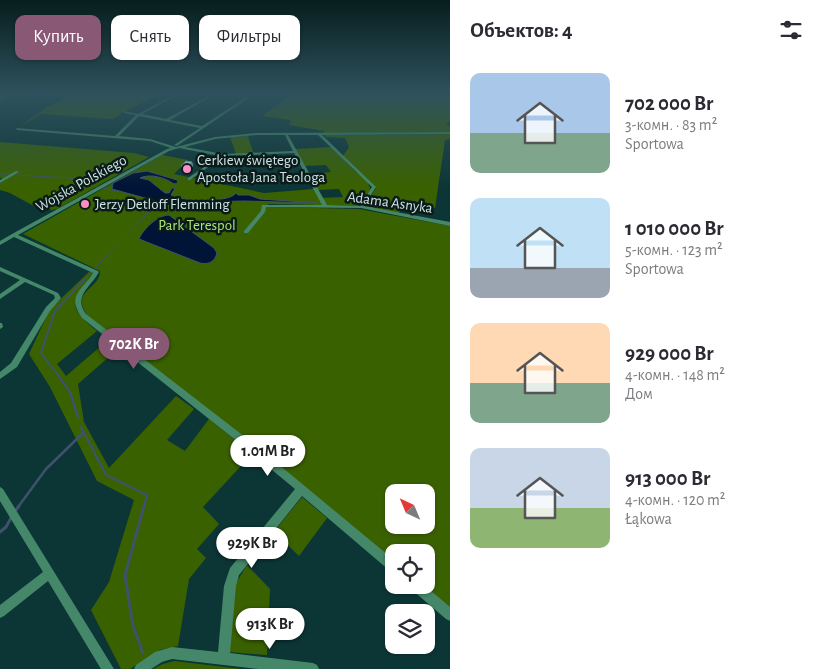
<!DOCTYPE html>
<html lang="ru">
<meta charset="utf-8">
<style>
:root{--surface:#fff;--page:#f7f7f7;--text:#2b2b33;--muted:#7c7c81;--accent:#895875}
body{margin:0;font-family:"Alegreya Sans",sans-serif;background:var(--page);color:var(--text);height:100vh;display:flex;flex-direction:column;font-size:19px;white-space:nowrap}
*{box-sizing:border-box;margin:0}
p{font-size:16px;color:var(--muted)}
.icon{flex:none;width:28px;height:28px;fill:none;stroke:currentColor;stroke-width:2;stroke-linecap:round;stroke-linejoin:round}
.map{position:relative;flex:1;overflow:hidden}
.details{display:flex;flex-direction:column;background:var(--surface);width:375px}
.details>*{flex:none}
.guide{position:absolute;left:15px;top:15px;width:360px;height:45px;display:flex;gap:10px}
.needle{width:32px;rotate:316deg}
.fabs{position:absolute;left:385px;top:484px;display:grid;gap:10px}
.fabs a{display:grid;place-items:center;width:50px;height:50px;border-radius:10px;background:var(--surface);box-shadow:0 1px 4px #0004;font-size:25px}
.price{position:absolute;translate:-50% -42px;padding:0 11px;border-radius:18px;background:#fff;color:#222;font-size:16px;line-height:32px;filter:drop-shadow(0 1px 2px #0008)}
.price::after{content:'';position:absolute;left:50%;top:30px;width:15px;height:11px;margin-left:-8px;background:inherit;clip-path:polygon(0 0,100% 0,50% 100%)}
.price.on{background:var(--accent);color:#fff}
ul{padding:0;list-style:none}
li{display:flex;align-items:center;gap:15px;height:125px;padding:0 20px}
li span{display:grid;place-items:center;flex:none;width:140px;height:100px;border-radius:10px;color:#555}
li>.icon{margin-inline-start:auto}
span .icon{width:60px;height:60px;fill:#fffc;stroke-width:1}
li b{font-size:21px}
h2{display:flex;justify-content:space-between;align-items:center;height:60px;padding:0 20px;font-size:21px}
.pill{padding:0 18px;border-radius:10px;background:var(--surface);box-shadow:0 1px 4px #0004;font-size:18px;line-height:45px}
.pill.on{background:var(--accent);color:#fff}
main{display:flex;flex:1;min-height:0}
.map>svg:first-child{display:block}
.green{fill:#3a6100;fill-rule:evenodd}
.water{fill:#001437;stroke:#3e536b}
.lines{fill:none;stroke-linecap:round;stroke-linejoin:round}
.stream-far3{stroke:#3e536b;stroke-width:1}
.stream-far2{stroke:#3e536b;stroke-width:2}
.stream-far1{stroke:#3e536b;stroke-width:2.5}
.stream{stroke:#3e536b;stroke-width:3}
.minor{fill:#458869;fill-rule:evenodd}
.wall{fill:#8fafbb}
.shaded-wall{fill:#748e99}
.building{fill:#a6cbda;stroke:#748e99}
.poi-dot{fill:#fb8fc5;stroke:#0a1b1a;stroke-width:2}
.labels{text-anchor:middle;stroke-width:5;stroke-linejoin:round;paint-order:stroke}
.far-poi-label{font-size:15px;fill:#d0e5e5;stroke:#0a1b1a;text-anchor:start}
.far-street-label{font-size:15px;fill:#d0e5e5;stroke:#0a1b1a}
.far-park-label{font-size:15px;fill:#abe573;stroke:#0a1b1a}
</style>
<main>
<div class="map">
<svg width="450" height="669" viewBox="0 0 450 669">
<rect width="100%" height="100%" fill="#0c3636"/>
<!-- green -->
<path class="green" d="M0 93H162L123 112 113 119 41 114 17 129 48 106 62 101 60 100 67 96C51 94 10 90 0 104Z
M293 93H450V122L446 123 450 127V132L324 133V131L289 125 291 120 262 116Z
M450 134V139L445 140 435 208 403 202 399 213 364 207 376 188 370 182 368 183 371 190 358 206 268 204 269 207 359 209 450 226V610L421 585H426V552H394V562L87 315C70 290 101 289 100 271L23 234 162 155 188 160 174 174 264 193 314 189 319 198 343 197 339 189 318 190 309 174 331 172 326 165 305 166 295 149 331 147 357 173H360L343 156 349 147 345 138 326 137 324 135ZM394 492H426V525H394Z
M248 136 253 152 236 154 230 137Z
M0 142 134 153 149 157 57 209 51 210 46 208 41 210 10 193 0 190V183L6 179 0 178Z
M90 271 93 273C72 304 66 306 97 331L57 364 66 376 107 341 118 349 78 384 84 422 109 468 176 396 194 409 167 440 185 451 209 419 252 454 203 507 219 524 197 549 206 558 189 579 178 646 160 650 130 669H121L91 610 109 582 134 500 97 481 50 387 29 354 50 309Z
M302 497 327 518 299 556 274 532Z
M247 565 270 589 267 655 229 652 236 583Z
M174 661 241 669H153L163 664Z"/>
<!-- water -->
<path class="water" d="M147 171 177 180 178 183 174 184C166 178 150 173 140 178L149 180 165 193H169L172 188H175L171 195 177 198C190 200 229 203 236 193L238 195H249L260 199 318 203 244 201 163 203 112 189 113 183 133 173Z
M169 215 214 248 217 253C215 262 208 265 200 263L139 239C143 229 158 215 169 215Z"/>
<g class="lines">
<!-- stream-far3 -->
<path class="stream-far3" d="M0 174H11
M17 175 70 178 97 186
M104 188 116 191
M95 268 153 208
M84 280 90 273"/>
<!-- stream-far2 -->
<path class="stream-far2" d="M61 379 41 353 55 311 85 279"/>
<!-- stream-far1 -->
<path class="stream-far1" d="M60 378 70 392 78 417
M81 427 106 475 147 495 144 507
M18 507 46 469 83 433"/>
<!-- stream -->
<path class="stream" d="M16 510 19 506
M0 532 6 527 11 518
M143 653 133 626 125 575 144 506"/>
<!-- minor -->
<path class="minor" d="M178 93H181L142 114 166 119 214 93H217L170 120 202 126 245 98 219 93 247 97 253 93H256L177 146 174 145 200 128 139 116 119 136 150 139 176 147 215 137 257 133 450 132V134L322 135 376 187 364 206 450 222V226L361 208 266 207 265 212 248 233H244V231L261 211 262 205H322L294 153 224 156 190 180H188V178L220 156 179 148 169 151 18 235 98 271 99 272C90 288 73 296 86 314L254 444 394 560V572L390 571 302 496 239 575 236 586 230 653 313 663 317 665 319 669H259L172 659 162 662 151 669H134L136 665 155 652 172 647 218 652 224 586 230 568 295 489 248 450 82 318C66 295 82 291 93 273L14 237 0 245V241L12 234 167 149 171 148 150 141 17 130 16 128 115 136 136 115 124 113V111L138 114ZM257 135H285L293 151 223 154 185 147 215 139ZM288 135H318L372 187 360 206 327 205Z
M16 171 19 172 0 183V180Z
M0 267 58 293 61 298 50 311 17 367 0 379V372L11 363 46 307 55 298 54 295 25 282 0 299V294L20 280 0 271Z
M0 323H2L3 327 0 329Z
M0 487 3 489 114 669H101L48 581 4 616 0 618V605L43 572 0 501Z
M409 585H424L450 607V621L446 619 411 589Z"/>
</g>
<!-- wall -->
<path class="wall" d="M192 162 193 166 188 171 182 170 181 166Z"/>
<!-- shaded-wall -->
<path class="shaded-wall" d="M192 162 193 166 188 171V167Z"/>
<!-- building -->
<path class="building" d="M186 161 192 162 188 167 181 166Z"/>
<!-- sky -->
<linearGradient id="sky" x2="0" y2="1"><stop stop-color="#071e1e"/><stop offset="0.5" stop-color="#2e525d"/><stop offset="1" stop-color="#2e525d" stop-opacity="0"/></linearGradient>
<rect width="450" height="187" fill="url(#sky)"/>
<!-- markers -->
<g class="poi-dot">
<circle cx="187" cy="169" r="5"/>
<circle cx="85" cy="204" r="5"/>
</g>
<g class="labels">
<!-- far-poi labels -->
<g class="far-poi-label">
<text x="197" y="165">Cerkiew świętego<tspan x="197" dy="17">Apostoła Jana Teologa</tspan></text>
<text x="95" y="209">Jerzy Detloff Flemming</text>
</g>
<!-- far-street labels -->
<g class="far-street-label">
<text transform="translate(81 183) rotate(-29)" y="5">Wojska Polskiego</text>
<text transform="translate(390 202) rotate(8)" y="5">Adama Asnyka</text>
</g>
<!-- far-park labels -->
<g class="far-park-label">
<text x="197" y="230">Park Terespol</text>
</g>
</g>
</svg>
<div class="fabs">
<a><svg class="needle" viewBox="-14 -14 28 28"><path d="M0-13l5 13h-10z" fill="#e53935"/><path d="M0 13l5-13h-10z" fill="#7c7c81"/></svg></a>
<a><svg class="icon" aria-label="locate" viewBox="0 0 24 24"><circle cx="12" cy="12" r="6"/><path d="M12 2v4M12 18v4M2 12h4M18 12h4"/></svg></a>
<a><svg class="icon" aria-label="layers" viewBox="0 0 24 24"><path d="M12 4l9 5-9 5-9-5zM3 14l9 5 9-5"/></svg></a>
</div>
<b class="price on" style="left:134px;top:370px">702K Br</b>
<b class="price" style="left:268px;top:477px">1.01M Br</b>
<b class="price" style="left:252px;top:569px">929K Br</b>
<b class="price" style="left:270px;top:650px">913K Br</b>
<div class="guide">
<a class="pill on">Купить</a>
<a class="pill">Снять</a>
<a class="pill">Фильтры</a>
</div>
</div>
<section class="details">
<h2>Объектов: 4<svg class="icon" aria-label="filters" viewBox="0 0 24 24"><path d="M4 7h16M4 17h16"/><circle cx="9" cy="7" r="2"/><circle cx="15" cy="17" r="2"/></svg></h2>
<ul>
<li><span style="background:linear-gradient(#a9c7e8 60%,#7fa58c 0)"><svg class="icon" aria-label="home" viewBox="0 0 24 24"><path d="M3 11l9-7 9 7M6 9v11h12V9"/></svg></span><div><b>702 000 Br</b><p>3-комн. · 83 m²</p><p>Sportowa</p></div></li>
<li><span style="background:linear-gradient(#bfe0f5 70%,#9aa5b1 0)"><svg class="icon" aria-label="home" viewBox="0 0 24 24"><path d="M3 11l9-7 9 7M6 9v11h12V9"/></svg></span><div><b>1 010 000 Br</b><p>5-комн. · 123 m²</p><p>Sportowa</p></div></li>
<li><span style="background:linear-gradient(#ffd9b3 60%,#7fa58c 0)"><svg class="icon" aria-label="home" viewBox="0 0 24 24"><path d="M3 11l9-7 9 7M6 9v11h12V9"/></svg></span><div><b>929 000 Br</b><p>4-комн. · 148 m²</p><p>Дом</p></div></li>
<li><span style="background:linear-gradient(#c9d6e8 60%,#8fb573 0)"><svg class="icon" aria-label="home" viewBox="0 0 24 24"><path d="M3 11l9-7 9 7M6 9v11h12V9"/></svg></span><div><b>913 000 Br</b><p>4-комн. · 120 m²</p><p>Łąkowa</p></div></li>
</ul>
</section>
</main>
